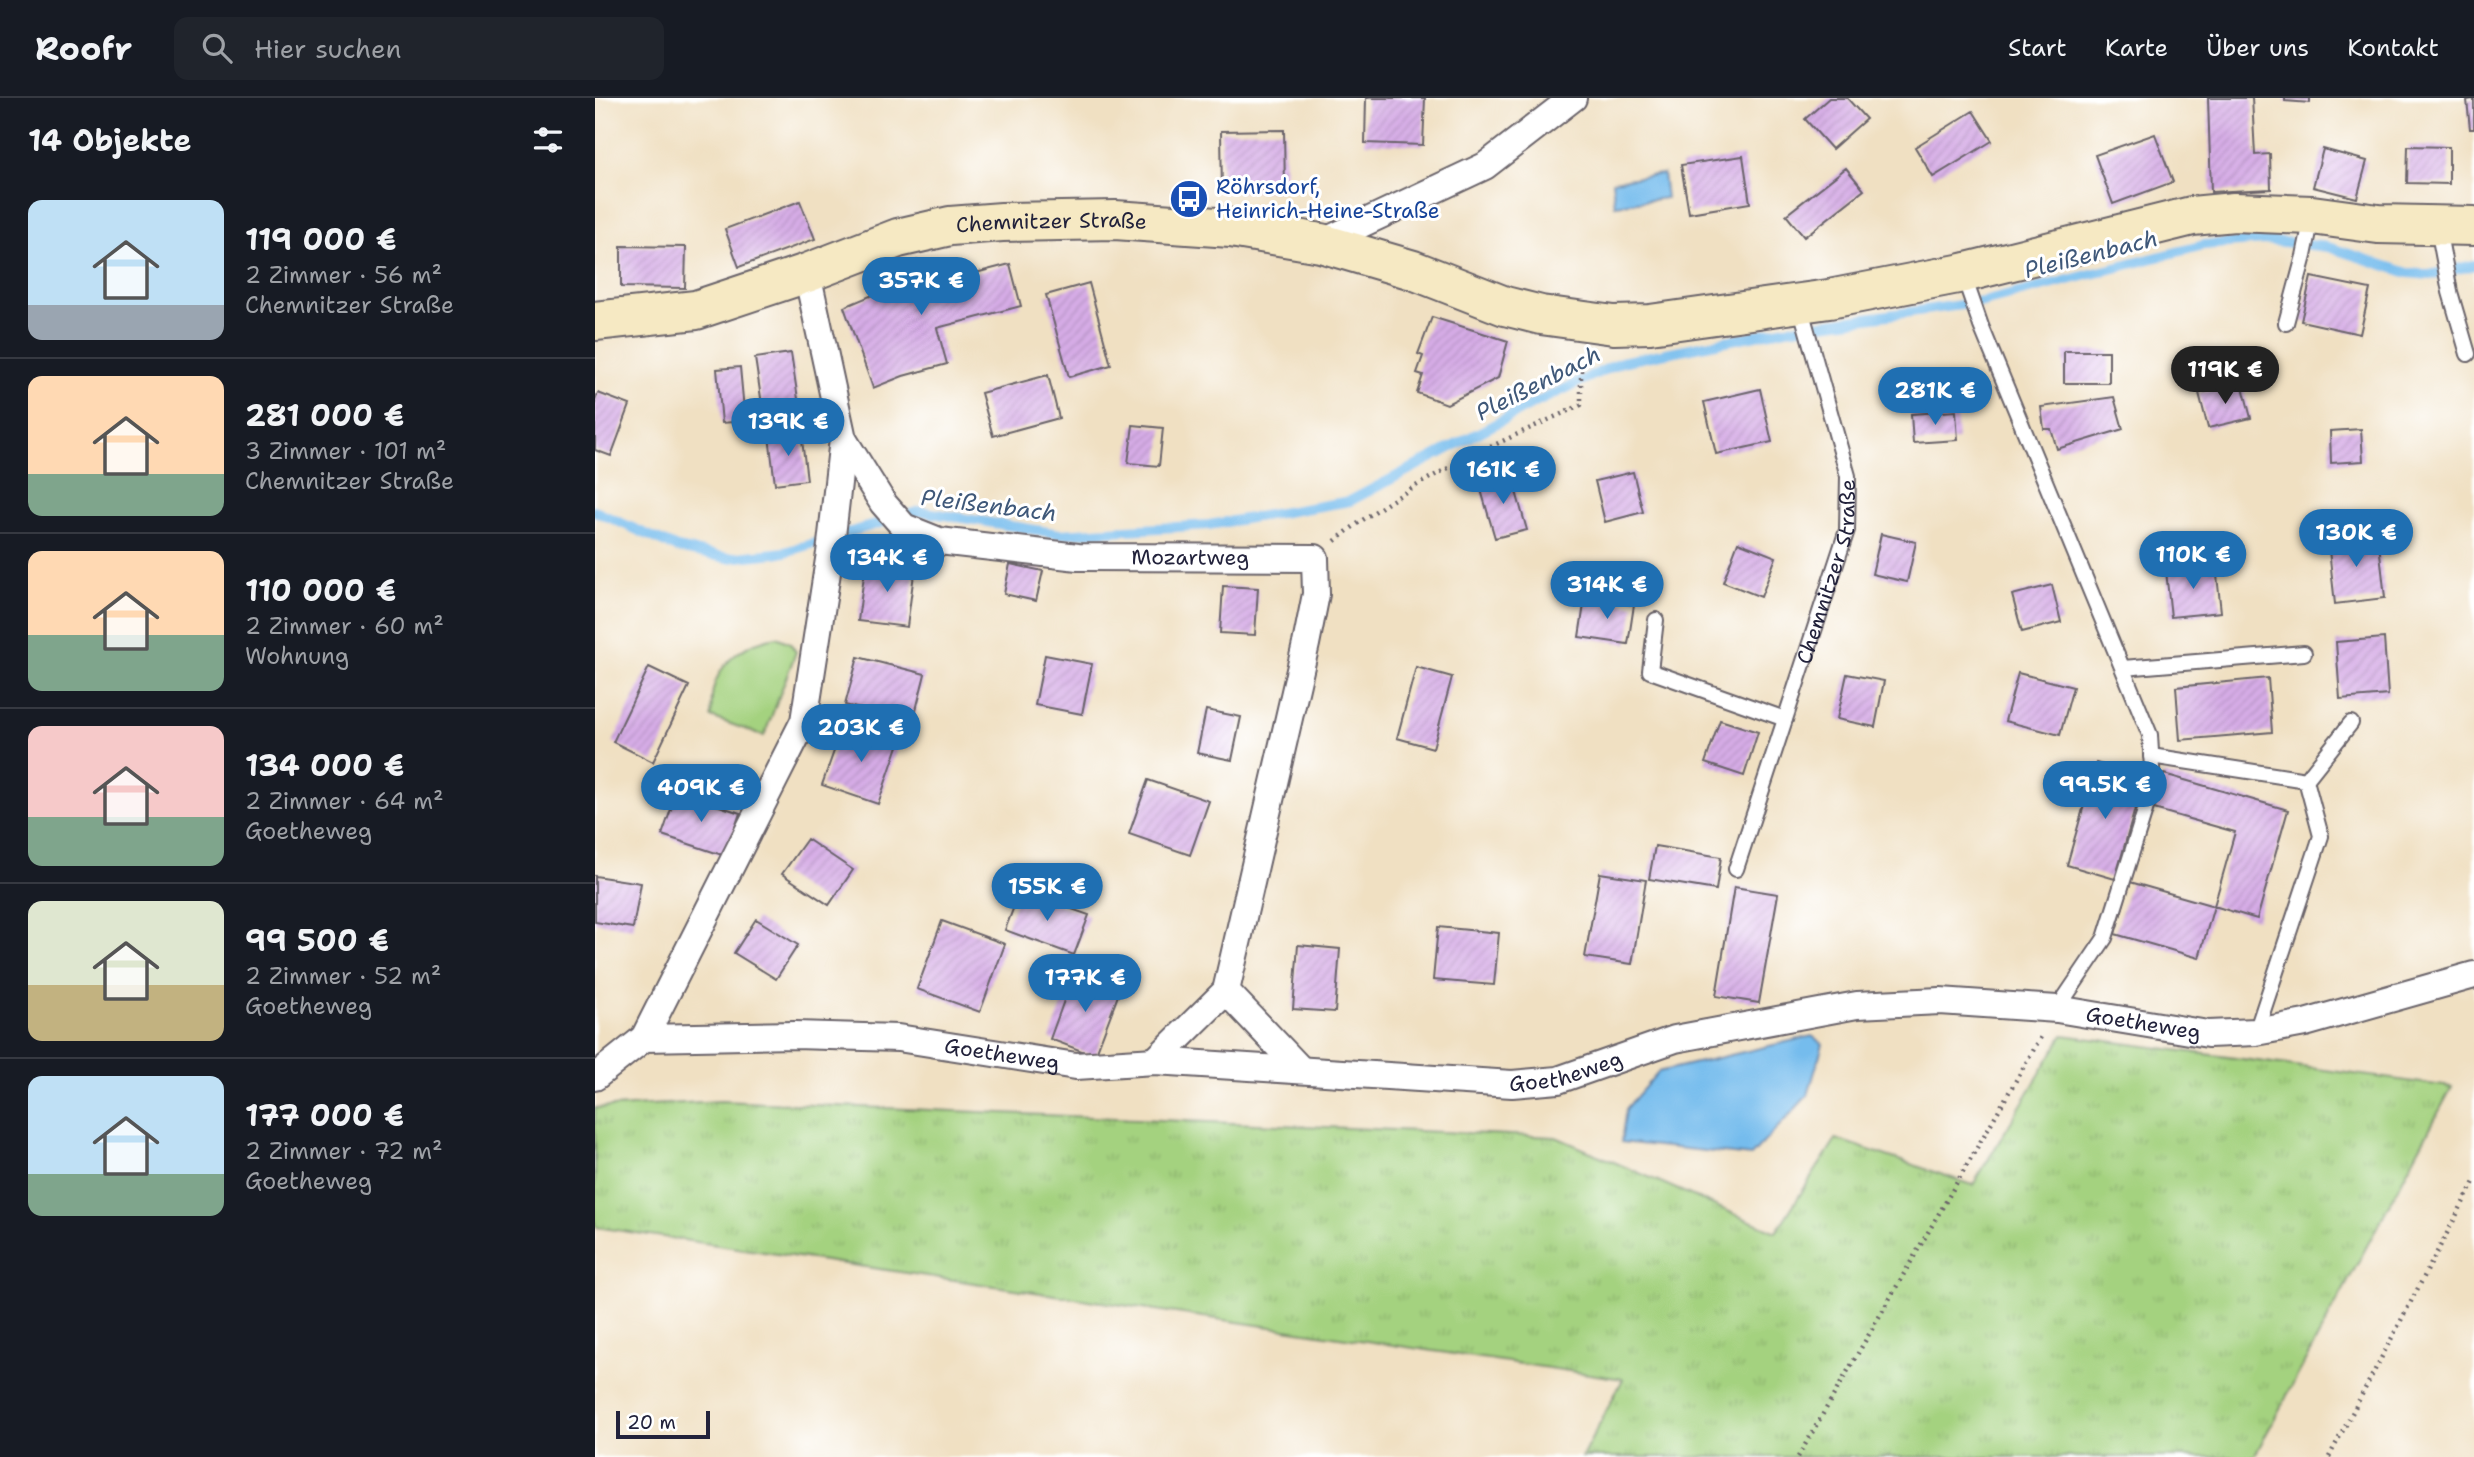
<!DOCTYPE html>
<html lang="de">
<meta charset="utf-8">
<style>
:root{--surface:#171b24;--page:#20242c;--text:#f1f3f6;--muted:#9ea1a6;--line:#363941;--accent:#1f6fb2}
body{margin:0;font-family:"Shantell Sans",sans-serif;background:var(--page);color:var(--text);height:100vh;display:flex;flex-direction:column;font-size:26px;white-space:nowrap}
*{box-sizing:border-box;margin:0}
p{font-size:23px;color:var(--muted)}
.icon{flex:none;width:38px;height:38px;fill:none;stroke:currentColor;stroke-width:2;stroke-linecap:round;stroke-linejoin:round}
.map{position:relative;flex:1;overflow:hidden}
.side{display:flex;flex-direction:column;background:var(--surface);width:595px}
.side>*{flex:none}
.scale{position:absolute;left:21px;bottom:18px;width:94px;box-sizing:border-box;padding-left:7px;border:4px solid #22223b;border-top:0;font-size:19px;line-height:24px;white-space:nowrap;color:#22223b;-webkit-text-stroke:5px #fff;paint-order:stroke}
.price{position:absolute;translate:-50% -60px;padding:0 16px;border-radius:24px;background:var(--accent);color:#fff;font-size:23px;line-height:46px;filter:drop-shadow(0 2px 4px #0008)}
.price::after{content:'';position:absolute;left:50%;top:42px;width:21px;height:16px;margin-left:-10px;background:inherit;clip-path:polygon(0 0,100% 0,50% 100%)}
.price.active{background:#222;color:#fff}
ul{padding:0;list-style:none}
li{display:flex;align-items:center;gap:21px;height:175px;padding:0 28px}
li+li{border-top:2px solid var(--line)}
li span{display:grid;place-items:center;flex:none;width:196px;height:140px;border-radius:14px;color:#555}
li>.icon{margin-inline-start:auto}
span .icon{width:84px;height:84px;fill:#fffc;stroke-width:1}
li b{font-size:30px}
h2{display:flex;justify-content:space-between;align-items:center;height:84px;padding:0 28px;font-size:30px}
header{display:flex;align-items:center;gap:42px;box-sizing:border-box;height:98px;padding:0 35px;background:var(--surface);border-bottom:2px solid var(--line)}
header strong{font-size:33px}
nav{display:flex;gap:38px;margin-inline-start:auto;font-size:24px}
.search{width:490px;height:63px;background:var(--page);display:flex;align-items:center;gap:18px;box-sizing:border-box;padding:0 24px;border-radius:14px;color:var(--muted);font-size:26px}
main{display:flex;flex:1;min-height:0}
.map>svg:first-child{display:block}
.grass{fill:url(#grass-tufts);stroke:#637a5d;stroke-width:2}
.pitch{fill:#a4d27f;stroke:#637a5d;stroke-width:2}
.water{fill:#75bced;stroke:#4c6f94;stroke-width:2}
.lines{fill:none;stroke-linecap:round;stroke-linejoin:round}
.stream{stroke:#75bced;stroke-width:10}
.building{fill:url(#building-hatch)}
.lane-casing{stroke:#6a646a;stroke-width:18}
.street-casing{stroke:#6a646a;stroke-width:30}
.secondary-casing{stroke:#6a646a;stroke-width:42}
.path{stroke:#6a646a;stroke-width:4.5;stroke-dasharray:2 5;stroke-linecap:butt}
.lane{stroke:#fff;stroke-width:14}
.street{stroke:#fff;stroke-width:26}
.secondary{stroke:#f6e9c3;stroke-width:38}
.labels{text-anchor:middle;stroke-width:6;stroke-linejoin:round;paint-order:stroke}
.transit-label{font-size:21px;fill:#164399;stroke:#fff;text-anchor:start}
.street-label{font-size:21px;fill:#22223b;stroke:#fff}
.water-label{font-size:23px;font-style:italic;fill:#3f5879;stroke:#fff}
</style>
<header>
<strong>Roofr</strong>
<div class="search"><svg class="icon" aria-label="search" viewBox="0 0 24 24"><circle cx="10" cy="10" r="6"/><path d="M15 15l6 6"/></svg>Hier suchen</div>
<nav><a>Start</a><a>Karte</a><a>Über uns</a><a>Kontakt</a></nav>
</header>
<main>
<section class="side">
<h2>14 Objekte<svg class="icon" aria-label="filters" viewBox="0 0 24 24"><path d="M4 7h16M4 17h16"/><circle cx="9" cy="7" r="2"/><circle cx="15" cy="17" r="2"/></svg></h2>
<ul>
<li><span style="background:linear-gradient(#bfe0f5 75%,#9aa5b1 0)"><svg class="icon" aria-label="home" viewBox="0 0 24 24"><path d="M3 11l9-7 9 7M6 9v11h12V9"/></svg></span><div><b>119 000 €</b><p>2 Zimmer · 56 m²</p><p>Chemnitzer Straße</p></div></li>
<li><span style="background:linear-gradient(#ffd9b3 70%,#7fa58c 0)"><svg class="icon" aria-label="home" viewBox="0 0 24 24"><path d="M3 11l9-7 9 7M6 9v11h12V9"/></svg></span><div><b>281 000 €</b><p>3 Zimmer · 101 m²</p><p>Chemnitzer Straße</p></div></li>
<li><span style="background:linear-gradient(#ffd9b3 60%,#7fa58c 0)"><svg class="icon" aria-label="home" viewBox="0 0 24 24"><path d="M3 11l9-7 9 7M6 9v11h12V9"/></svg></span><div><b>110 000 €</b><p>2 Zimmer · 60 m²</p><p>Wohnung</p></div></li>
<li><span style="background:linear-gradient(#f6c9c9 65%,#7fa58c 0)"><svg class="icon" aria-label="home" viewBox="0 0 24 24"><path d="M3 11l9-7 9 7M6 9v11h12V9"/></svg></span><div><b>134 000 €</b><p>2 Zimmer · 64 m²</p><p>Goetheweg</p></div></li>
<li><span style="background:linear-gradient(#dfe7d0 60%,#c2b280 0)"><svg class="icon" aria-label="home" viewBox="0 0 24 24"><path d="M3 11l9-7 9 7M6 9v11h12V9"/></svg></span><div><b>99 500 €</b><p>2 Zimmer · 52 m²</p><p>Goetheweg</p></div></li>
<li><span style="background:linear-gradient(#bfe0f5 70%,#7fa58c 0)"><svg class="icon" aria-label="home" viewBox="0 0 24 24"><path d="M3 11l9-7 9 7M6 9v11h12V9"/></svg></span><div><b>177 000 €</b><p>2 Zimmer · 72 m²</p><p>Goetheweg</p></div></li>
</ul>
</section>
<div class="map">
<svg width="1879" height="1359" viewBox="0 0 1879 1359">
<defs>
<pattern id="grass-tufts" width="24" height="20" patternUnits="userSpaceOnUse" patternTransform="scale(1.75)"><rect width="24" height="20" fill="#a4d27f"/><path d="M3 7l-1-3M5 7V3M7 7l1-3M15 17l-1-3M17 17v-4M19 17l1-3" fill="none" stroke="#8db46f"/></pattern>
<pattern id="building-hatch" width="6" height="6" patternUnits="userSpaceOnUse" patternTransform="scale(1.75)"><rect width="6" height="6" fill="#d6ace6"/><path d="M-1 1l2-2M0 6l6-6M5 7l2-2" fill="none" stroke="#b794c6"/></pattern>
</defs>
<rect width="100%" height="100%" fill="#fff"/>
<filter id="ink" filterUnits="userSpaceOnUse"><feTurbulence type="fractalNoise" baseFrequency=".0143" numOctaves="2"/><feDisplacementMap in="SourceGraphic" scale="14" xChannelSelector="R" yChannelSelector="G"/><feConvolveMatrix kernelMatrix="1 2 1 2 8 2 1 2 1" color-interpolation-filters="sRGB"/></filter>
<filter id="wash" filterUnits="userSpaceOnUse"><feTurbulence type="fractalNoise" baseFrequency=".00686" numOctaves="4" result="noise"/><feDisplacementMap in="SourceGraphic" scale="28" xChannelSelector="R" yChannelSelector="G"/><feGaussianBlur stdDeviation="1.57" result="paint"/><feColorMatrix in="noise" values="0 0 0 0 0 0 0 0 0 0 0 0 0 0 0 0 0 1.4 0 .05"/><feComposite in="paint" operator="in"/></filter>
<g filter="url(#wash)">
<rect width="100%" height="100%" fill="#f0e0c2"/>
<!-- grass -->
<path class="grass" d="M1468 937 1857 989 1659 1359H987L1028 1281 0 1129V1010L126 1003 961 1039 1181 1134 1241 1041 1378 1087Z"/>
<!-- pitch -->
<path class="pitch" d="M182 539 195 545 201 554 169 638 116 619C117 611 116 600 118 592 125 562 153 543 182 539Z"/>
<!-- water -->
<path class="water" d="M1068 76 1071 100 1020 107 1017 83Z
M1217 938 1228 946 1213 997 1156 1058 1026 1044 1031 1011 1063 974Z"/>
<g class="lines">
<!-- stream -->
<path class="stream" d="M0 413 82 450 133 460 190 454 325 413 465 436 614 427 755 403 936 307 1026 264 1191 231 1388 204 1609 147 1669 142 1733 149 1813 175 1835 177 1879 167"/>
</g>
<g id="blocks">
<!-- building -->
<path class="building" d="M771 0H830L828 47 770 45Z
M1234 0H1252L1271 21 1237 51 1210 21Z
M1613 0H1657L1660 57 1675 56 1676 91 1616 94Z
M1690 0H1715V5L1690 3Z
M1879 1V31H1875L1872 2Z
M1378 13 1397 43 1338 79 1320 49Z
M689 32 690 92 627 94 626 33Z
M1560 36 1578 84 1518 106 1500 57Z
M1813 48 1854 49V86L1812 85Z
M1728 51 1772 63 1762 100 1718 89Z
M1148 58 1155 105 1094 115 1086 67Z
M1251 70 1269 92 1209 139 1191 117Z
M205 103 220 141 144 169 130 131Z
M26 148 91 149 90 190 26 189Z
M324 162 331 188 415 166 426 208 342 230 352 266 308 278 278 290 249 209 285 194 280 174Z
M1716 179 1775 191 1765 236 1706 223Z
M494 185 516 267 474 279 451 197Z
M837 219 913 243 903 280 852 306 822 295 828 277 822 275 828 258 823 256Z
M1469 253H1514V285H1469Z
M196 255 205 314 169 320 160 260Z
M145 269 150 323 127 325 122 271Z
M453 277 464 320 398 338 386 295Z
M1647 285 1656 320 1613 330 1604 295Z
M1165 291 1177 344 1121 356 1109 304Z
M3 295 35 307 16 358 0 352V303Z
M1519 299 1528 331 1462 351 1456 331H1449L1446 309Z
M1361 313 1363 342 1318 345 1316 316Z
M538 327 568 330 564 368 533 365Z
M1766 331 1768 363 1736 365 1735 333Z
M206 334 212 382 180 386 174 338Z
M1038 374 1048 414 1010 424 1000 383Z
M916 376 932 432 900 440 884 385Z
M1286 436 1321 444 1312 484 1277 476Z
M1783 437 1790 500 1740 506 1733 443Z
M1143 444 1181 459 1166 499 1128 484Z
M271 462 320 468 312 529 263 523Z
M415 466 448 473 441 503 409 496Z
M1621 468 1626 514 1576 519 1571 473Z
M1457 487 1466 524 1427 534 1417 497Z
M628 488 663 490 660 537 625 535Z
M990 500 1039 507 1033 546 984 539Z
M1789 540 1793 597 1745 601 1741 544Z
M450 557 497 566 487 616 440 607Z
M263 559 330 576 318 624 250 607Z
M54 569 94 588 58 664 18 644Z
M821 569 857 579 838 650 802 640Z
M1423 575 1478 589 1465 637 1410 623Z
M1252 576 1289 583 1280 629 1242 621Z
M1673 580 1677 634 1585 642 1581 589Z
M611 612 646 619 637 662 602 655Z
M1125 622 1163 634 1149 678 1110 665Z
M249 625 304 645 283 706 227 687Z
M1501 665 1549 679 1520 781 1472 767Z
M1569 676 1693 712 1662 821 1619 808 1640 734 1559 711Z
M553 682 614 703 595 757 534 736Z
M82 694 145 715 130 758 67 737Z
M212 741 258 772 234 807 187 776Z
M1060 748 1126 759 1121 792 1054 781Z
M1005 775 1051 782 1037 866 990 859Z
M0 778 46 785 38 830 0 824Z
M1535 784 1619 808 1604 860 1520 836Z
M1139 789 1183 796 1164 905 1121 898Z
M425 793 494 817 479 857 410 832Z
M161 821 203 847 181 881 139 855Z
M347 823 410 846 385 914 322 891Z
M843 829 904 835 899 887 838 882Z
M703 847 745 851 740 914 698 911Z
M479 875 525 892 500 958 455 941Z"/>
</g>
</g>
<g filter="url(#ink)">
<use href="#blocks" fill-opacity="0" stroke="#6a646a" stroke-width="2"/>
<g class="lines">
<!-- lane casing -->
<g class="lane-casing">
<g id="lane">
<path d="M1843 130 1855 194 1873 256"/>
<path d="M1368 176 1386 228 1555 637 1558 687 1510 840 1462 911"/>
<path d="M1691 225 1709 158 1717 119"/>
<path d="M1061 522 1055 573 1190 621"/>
<path d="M1528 570 1709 555"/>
<path d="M1556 658 1711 682 1726 738 1661 934"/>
<path d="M1711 682 1756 625"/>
<path id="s1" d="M1141 771 1252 432 1253 378 1205 208"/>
</g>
</g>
<!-- street casing -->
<g class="street-casing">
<g id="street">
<path d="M726 145 890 68 978 0"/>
<path id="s2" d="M212 175 248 341 288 405 309 429 344 443 483 459 720 460 721 496 711 546 631 893 706 972"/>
<path d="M49 940 209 623 235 455 248 341"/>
<path d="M560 963 631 893"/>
<path id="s3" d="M0 979 49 940 200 937 303 940 481 968 560 963 917 986 963 982 1080 941 1262 907 1345 903 1462 911 1613 936 1661 934 1710 925 1879 877"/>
</g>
</g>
<!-- secondary casing -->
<g class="secondary-casing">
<g id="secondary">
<path id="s4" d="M0 223 101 212 212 175 303 140 355 128 407 124 520 122 636 130 726 145 818 172 910 208 946 217 1019 227 1055 226 1234 201 1368 175 1597 118 1639 114 1717 117 1783 126 1879 128"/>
</g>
</g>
<!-- path -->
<path class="path" d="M740 443C814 383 901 346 986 307V258
M1203 1359 1446 939
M1734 1359 1879 1084"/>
<!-- lane -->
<use href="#lane" class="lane"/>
<!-- street -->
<use href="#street" class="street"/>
<!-- secondary -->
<use href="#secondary" class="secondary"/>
</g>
</g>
<!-- icons -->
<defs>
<g id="bus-disc" transform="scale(2.0125)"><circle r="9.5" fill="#1a4fb4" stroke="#fff"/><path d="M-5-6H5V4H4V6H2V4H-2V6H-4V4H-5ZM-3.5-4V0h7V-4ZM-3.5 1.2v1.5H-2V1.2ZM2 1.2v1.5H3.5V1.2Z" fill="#fff"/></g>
</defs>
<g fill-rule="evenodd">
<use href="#bus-disc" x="594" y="101"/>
</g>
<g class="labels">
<!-- transit labels -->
<g class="transit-label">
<text x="621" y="96">Röhrsdorf,<tspan x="621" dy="24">Heinrich-Heine-Straße</tspan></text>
</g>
<!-- street labels -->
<g class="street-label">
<text dy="7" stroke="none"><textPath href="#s4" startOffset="471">Chemnitzer Straße</textPath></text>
<text dy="7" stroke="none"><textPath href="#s2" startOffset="567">Mozartweg</textPath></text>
<text dy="7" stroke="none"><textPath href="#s1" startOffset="312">Chemnitzer Straße</textPath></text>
<text dy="7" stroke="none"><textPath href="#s3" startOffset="1577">Goetheweg</textPath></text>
<text dy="7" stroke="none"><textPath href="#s3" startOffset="422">Goetheweg</textPath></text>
<text dy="7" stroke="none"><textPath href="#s3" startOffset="989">Goetheweg</textPath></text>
</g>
<!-- water labels -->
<g class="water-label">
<text transform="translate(1496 156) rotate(-14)" y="8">Pleißenbach</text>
<text transform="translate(943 285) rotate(-27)" y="8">Pleißenbach</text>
<text transform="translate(394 407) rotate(7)" y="8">Pleißenbach</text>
</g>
</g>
</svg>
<div class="scale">20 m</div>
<b class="price" style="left:326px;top:219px">357K €</b>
<b class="price active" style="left:1630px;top:308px">119K €</b>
<b class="price" style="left:1340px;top:329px">281K €</b>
<b class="price" style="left:193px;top:360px">139K €</b>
<b class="price" style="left:908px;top:408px">161K €</b>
<b class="price" style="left:1761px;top:471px">130K €</b>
<b class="price" style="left:1598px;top:493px">110K €</b>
<b class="price" style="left:292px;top:496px">134K €</b>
<b class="price" style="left:1012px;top:523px">314K €</b>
<b class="price" style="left:266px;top:666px">203K €</b>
<b class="price" style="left:1510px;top:723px">99.5K €</b>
<b class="price" style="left:106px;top:726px">409K €</b>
<b class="price" style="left:452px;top:825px">155K €</b>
<b class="price" style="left:490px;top:916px">177K €</b>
</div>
</main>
